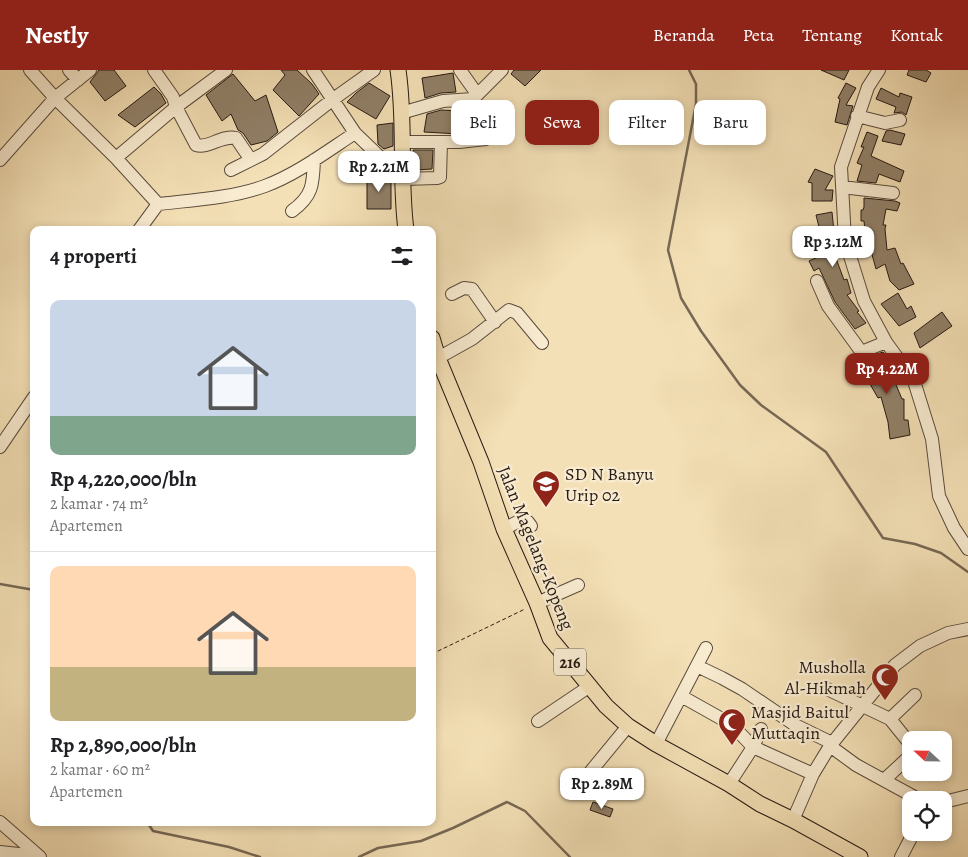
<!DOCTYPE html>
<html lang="id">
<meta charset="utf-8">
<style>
:root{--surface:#fff;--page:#f6f6f6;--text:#202124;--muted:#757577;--line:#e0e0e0;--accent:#8f2418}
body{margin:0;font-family:Alegreya,serif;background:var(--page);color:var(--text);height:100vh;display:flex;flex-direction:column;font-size:19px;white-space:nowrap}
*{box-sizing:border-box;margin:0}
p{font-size:16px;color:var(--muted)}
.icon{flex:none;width:28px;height:28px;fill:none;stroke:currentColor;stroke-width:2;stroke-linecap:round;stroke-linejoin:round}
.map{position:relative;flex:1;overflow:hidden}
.sheet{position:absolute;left:30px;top:156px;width:406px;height:600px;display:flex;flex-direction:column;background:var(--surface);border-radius:10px;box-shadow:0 2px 8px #0003}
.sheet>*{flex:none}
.hud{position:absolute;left:451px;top:30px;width:441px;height:45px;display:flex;gap:10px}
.needle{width:32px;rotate:292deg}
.buttons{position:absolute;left:902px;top:661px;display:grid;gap:10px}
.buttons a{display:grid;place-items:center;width:50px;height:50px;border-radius:10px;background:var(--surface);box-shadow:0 2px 8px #0003;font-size:25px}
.price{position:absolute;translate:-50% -42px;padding:0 11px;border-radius:10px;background:#fff;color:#222;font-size:16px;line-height:32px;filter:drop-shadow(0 1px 2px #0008)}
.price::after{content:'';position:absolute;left:50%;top:30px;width:15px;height:11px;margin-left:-8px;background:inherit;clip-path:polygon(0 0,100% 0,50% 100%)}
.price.current{background:var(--accent);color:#fff}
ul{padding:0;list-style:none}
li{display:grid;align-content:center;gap:10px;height:265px;padding:0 20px}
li+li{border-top:1px solid var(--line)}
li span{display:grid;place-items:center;height:155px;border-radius:10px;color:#555}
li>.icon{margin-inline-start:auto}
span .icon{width:90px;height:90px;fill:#fffc;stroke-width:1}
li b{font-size:21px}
h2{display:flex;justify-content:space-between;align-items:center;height:60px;padding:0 20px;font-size:21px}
.chip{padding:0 18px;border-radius:10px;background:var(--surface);box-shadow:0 2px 8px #0003;font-size:18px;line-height:45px}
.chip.current{background:var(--accent);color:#fff}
header{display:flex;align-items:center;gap:30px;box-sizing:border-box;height:70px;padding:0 25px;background:var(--accent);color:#fff}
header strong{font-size:24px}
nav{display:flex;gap:28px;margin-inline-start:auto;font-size:18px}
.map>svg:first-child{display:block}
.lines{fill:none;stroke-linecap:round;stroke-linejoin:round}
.stream{stroke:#776854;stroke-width:2.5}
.building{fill:#918068;stroke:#251914}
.minor-casing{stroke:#594b3c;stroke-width:14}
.major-casing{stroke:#251914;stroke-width:17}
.path{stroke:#251914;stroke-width:1;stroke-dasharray:4 2.5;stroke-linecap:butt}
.minor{stroke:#f8ebd0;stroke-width:12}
.major{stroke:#f4e0b6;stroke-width:15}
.labels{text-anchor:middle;stroke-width:4.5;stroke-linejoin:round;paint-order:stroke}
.shield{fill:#f8ebd0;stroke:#64584c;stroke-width:1}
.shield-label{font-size:16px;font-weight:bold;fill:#251914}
.poi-label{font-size:18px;fill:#251914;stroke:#f8ebd0;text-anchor:start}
.street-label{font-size:18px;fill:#251914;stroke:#f8ebd0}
</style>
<header>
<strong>Nestly</strong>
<nav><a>Beranda</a><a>Peta</a><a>Tentang</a><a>Kontak</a></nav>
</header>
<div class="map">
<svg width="968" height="787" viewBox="0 0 968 787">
<rect width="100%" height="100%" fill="#f4e0b6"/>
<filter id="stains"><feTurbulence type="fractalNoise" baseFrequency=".004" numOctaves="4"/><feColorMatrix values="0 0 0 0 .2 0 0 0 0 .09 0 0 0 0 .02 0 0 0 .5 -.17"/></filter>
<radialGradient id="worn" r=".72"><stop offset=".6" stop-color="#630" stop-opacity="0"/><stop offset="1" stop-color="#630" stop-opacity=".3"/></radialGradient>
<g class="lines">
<!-- stream -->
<path class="stream" d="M689 0 696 14V34L668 180 681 228 701 261 740 315 761 335 826 382 883 468 915 474 941 483 968 502
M0 514 34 520
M147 752 153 761 229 777 260 787
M359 787 378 778 421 771 453 758 507 732 525 741 570 787"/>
</g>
<!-- building -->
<path class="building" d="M99 0H114L126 16 105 31 90 12Z
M281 0H297L312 14 319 24 299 46 273 20 285 5Z
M514 0H541L525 16 511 4Z
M821 0H849L844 10Z
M909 0H926L931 3 926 12 907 5Z
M453 3 456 22 441 23 425 28 422 8Z
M233 4 255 31 266 25 278 62 267 71 251 75 243 63 238 60 231 44 222 51 206 25Z
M369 13 390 26 376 49 347 32 356 23Z
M846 13 856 18 846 35 853 36 847 55 835 52 840 29 838 28Z
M154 17 161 24 166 33 135 57 118 45Z
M881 18 899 27 900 23 912 27 906 45 902 42 894 43 896 37 876 29Z
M441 40 461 41 459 64 424 62 427 44Z
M393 53V76L384 79 378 74 377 55Z
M890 60 905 64 901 75 882 71 886 61Z
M867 62 878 66 871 86 904 101 900 112 879 104 876 113 857 111 862 95 857 93 864 77H861Z
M413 80H433L432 99 416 100Z
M815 99 833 106 825 120H833L832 131H812V113L808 112Z
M388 106 391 109V139H367V110Z
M864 128 895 131 900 133 897 141 886 139 883 155H886L885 159 887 180 895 178 901 194 903 193 914 214 899 220 890 211 885 194 876 199 871 181 867 182 864 151H861V140H863L864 137Z
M832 142 837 191 844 210 847 209 851 223 847 225 859 241 857 242 866 253 855 259 835 232 819 198 814 201 809 191 820 186 815 169 808 170V157H819L816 145Z
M898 223 907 239 911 236 916 247 899 256 881 234Z
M942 242 952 256 920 278 914 263Z
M883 282 890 291 883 295 893 311 894 310 902 329H904V350H908L910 365 890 369 888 352 881 327 878 328 866 307 871 305 860 290Z
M593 732 613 739 610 747 590 740Z"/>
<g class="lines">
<!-- minor casing -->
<g class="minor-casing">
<path id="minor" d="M30 0 55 28 90 0
M69 0 78 10
M226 0 176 37 196 75C208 79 221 65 236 68L251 90
M313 0 355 63 403 109 437 108 440 107 441 72H459L486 69
M460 0 477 24
M879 0 868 17 841 97 845 170 864 231 886 272 914 311 932 369 939 426 954 458 968 479
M401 43 443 31 473 29 502 0
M857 46 885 53 900 50
M402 72H441
M116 88 176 37 173 27 154 0
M0 90 55 28 116 88 158 134
M231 100 263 84 332 30 374 0
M842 117 893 123
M292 141C313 126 313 114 314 90
M139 160 158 134C193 130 232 128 265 116 297 104 326 82 355 63
M817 211 828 236 860 280 864 281 886 272
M452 224 464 218 472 219 495 252
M438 288 472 269 509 240 517 243 542 273
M0 377 34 327
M504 459 523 449 528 452 531 456
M537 533 578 515
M697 596 722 608 742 619 795 655 832 673
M825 618 890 649 911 675
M681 626 722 649 734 657 753 677 813 704
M890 649 915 625
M538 651 590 616
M656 674 706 578
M830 676 856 695 920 730
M591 701 628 656
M884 710 911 685
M729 714 753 677 761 659
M944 732 968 726
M793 750 813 704 830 676 895 595 920 576 948 563 968 559
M0 752 40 787
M0 782 37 786
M901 787 914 762"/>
</g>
<!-- major casing -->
<g class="major-casing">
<path id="major" d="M398 0C406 53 399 107 406 160
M432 268 438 288 481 392 504 459 537 533 550 568 606 636 628 656 656 674 729 714 760 734 793 750 860 787"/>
</g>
<!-- path -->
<path class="path" d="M432 584 525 539"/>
<!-- minor -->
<use href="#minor" class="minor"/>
<!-- major -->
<use href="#major" class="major"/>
</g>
<!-- icons -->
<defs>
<g id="school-pin" transform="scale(1.4375)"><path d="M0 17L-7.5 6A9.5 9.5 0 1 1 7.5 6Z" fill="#8f2418" stroke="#f8ebd0"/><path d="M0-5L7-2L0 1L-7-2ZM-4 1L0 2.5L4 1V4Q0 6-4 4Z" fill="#fff"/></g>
<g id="mosque-pin" transform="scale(1.4375)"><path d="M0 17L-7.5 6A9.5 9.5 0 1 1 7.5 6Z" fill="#8f2418" stroke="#f8ebd0"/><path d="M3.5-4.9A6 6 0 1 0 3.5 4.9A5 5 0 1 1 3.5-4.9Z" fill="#fff"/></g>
</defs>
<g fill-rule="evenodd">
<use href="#school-pin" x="546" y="414"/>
<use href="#mosque-pin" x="885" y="607"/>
<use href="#mosque-pin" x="732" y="652"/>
</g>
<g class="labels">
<!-- shield labels -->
<rect class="shield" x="554" y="578.5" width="32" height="27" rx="4"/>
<g class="shield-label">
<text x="570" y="598">216</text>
</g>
<!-- poi labels -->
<g class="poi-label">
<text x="565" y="410">SD N Banyu<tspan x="565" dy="21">Urip 02</tspan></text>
<text x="866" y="603" text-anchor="end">Musholla<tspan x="866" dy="21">Al-Hikmah</tspan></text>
<text x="751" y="648">Masjid Baitul<tspan x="751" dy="21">Muttaqin</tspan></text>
</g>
<!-- street labels -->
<g class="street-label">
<text transform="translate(536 478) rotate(68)" y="6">Jalan Magelang-Kopeng</text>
</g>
</g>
<rect width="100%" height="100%" filter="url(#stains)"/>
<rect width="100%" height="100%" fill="url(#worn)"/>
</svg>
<div class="buttons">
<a><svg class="needle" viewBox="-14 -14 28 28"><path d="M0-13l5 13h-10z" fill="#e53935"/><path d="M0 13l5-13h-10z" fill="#757577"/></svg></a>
<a><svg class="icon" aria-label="locate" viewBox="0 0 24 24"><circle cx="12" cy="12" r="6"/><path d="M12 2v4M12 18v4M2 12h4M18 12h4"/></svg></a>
</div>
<b class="price" style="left:379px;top:123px">Rp 2.21M</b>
<b class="price" style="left:833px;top:198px">Rp 3.12M</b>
<b class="price current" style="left:887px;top:325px">Rp 4.22M</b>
<b class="price" style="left:602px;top:740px">Rp 2.89M</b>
<div class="hud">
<a class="chip">Beli</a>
<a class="chip current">Sewa</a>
<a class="chip">Filter</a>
<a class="chip">Baru</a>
</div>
<section class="sheet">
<h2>4 properti<svg class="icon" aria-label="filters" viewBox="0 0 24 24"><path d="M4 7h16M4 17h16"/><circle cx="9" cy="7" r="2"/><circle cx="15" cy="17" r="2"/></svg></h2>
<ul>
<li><span style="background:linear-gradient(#c9d6e8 75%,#7fa58c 0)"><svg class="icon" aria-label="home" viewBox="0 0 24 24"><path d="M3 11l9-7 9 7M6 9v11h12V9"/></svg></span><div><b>Rp 4,220,000/bln</b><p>2 kamar · 74 m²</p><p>Apartemen</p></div></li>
<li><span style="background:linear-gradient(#ffd9b3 65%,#c2b280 0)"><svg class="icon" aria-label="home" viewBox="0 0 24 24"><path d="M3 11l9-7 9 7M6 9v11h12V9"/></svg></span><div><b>Rp 2,890,000/bln</b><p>2 kamar · 60 m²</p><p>Apartemen</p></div></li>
</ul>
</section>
</div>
